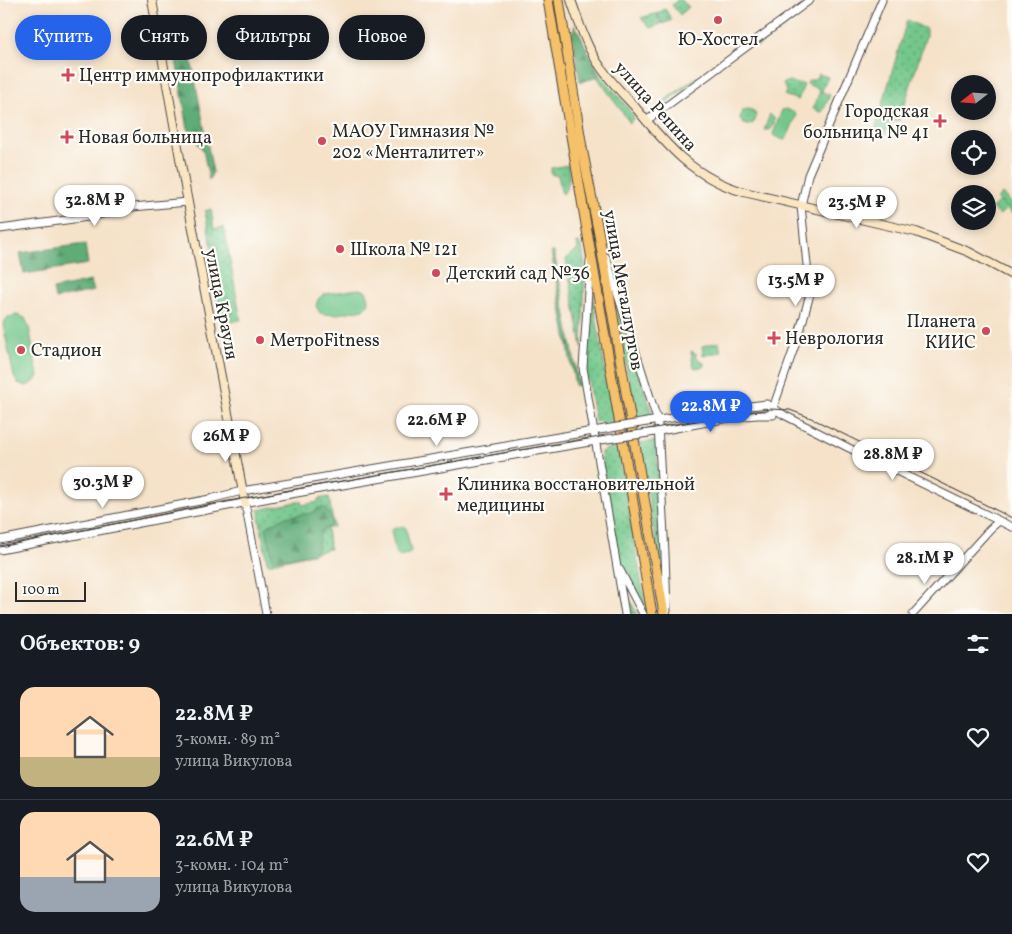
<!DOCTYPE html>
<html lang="ru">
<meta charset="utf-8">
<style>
:root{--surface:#171b24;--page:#242831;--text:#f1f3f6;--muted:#9ea1a6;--line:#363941;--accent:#2563eb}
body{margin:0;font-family:Vollkorn,serif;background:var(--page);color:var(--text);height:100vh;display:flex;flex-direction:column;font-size:19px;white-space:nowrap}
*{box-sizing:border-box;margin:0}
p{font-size:16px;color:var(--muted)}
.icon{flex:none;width:28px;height:28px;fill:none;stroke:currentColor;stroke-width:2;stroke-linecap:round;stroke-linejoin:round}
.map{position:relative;height:614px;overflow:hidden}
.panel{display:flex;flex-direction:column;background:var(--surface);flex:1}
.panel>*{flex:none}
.hud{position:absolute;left:15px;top:15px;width:500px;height:45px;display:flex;gap:10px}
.needle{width:32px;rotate:253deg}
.controls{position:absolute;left:951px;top:75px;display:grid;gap:10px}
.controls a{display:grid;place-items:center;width:45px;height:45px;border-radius:50%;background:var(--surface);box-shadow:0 2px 8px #0003;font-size:25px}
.scale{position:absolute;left:15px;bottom:12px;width:71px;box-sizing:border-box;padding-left:5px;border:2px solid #2b2b2b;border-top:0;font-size:14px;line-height:18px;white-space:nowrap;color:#2b2b2b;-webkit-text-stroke:4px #fdfcf7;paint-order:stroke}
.price{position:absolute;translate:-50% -42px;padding:0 11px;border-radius:18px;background:#fff;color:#222;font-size:16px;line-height:32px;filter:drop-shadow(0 1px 2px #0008)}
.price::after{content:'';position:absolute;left:50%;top:30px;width:15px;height:11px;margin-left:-8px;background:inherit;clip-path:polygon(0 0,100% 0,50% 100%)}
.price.current{background:var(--accent);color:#fff}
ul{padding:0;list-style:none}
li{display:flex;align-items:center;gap:15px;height:125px;padding:0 20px}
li+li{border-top:1px solid var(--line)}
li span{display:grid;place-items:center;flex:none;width:140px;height:100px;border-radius:15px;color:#555}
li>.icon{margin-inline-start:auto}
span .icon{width:60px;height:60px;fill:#fffc;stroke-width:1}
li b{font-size:21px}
h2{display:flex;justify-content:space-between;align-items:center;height:60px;padding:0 20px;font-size:21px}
.pill{padding:0 18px;border-radius:22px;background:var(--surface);box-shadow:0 2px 8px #0003;font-size:18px;line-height:45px}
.pill.current{background:var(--accent);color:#fff}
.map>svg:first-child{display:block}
.grass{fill:url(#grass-dots);stroke:#4f795b}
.forest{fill:url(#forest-firs);stroke:#446c51}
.pitch{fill:#73c78b;stroke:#4f795b}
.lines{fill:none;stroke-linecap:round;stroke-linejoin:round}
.tertiary-casing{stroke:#494643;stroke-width:9}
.secondary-casing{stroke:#494643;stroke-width:10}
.primary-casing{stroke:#494643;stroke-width:11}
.tertiary{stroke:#fff;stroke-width:7}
.secondary{stroke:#fbe6c4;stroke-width:8}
.primary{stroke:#f5c16b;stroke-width:9}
.tram{stroke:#2b2b2b;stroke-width:1}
.tertiary-bridge-casing{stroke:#494643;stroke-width:9;stroke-linecap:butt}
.tertiary-bridge{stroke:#fff;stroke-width:7}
.poi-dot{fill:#d1495b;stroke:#fdfcf7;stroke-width:2}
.labels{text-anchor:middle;stroke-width:4.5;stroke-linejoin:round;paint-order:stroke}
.poi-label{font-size:18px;fill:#2b2b2b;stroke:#fdfcf7;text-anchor:start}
.street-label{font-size:18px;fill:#2b2b2b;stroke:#fdfcf7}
</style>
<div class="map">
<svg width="1012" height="614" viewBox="0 0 1012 614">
<defs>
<pattern id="grass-dots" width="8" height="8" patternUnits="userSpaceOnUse" patternTransform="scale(1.25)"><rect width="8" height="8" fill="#73c78b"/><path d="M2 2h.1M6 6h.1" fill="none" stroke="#5fa272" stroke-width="1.8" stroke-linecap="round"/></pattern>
<pattern id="forest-firs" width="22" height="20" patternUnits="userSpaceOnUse" patternTransform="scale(1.25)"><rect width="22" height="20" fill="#5eac77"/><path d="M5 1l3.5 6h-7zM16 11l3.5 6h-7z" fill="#4e8c62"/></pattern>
</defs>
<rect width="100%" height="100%" fill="#fdfcf7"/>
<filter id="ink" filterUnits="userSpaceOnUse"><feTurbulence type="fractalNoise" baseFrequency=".02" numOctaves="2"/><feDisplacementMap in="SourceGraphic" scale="10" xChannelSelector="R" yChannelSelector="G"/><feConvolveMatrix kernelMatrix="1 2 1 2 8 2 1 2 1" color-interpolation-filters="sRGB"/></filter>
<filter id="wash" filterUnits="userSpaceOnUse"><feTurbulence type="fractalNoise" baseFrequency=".0096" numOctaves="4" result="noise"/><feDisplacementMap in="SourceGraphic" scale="20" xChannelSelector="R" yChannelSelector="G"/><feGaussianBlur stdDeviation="1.12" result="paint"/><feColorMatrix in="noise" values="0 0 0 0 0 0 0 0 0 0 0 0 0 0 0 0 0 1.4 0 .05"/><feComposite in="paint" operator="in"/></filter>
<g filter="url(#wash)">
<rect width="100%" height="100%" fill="#f5e2c9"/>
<!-- grass -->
<path class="grass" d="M677 0H682L689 7 680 15 672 5Z
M665 9 672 20 663 24 658 13Z
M799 12 801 15 757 47 756 45Z
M657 13 661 24 650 28 641 18Z
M907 20 926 29V36L900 119 889 123 884 137 874 134Z
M600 74 621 99 634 117 630 123 597 77Z
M819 74 828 77 822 91 807 84 808 81 814 79Z
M697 77 698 79 658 108 655 109 654 108Z
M789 81 798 84 799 83 804 85 798 100 784 95 786 92 783 83Z
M820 91 830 95 823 111 821 112 813 109Z
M740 117a8 8 0 1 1 16 0a8 8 0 1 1-16 0Z
M770 114 774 118V124L769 130H764Z
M568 165C570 177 570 185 563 194L561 191 558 175H553L551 174V168Z
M1002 194 1012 203V214L997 199Z
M211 209 214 229 224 227 241 320 223 323 221 319 210 259 212 249 205 211Z
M577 243H579L582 246 585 268 582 347 566 259 571 254 578 250Z
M611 278 652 414 635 417Z
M590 282 614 421 603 424 599 421 595 422 587 375Z
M691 351 697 354 695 356 704 363V366L696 368 693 366Z
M655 441 656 443 665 595 639 443Z
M618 447 647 614 620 565 601 455V452L609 448Z
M329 497 334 527 327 529 330 549 268 564 267 561 258 510 301 501 302 505 318 502V499Z
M622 583 637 614H627Z"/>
<!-- forest -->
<path class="forest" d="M575 25 599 73 595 78 580 82 572 34Z
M174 48 189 49 213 172 209 180 203 150 195 140 190 141Z
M85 244 88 264 24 274 20 253Z
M551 252H554L579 385 575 386Z
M91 281 94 291 55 299 53 289Z
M322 507C330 510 331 517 332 525L321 531 317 549 313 554 273 560 266 527 285 517 312 513Z"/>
<!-- pitch -->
<path class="pitch" d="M786 109 795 113 796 116 787 138 784 140 774 136 773 134 782 110Z
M999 201 1007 208 1000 215 992 208Z
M359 289 366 291C375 309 361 310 348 312 337 314 330 316 320 313L316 306 318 299 324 294Z
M17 315 25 318 29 327 38 376 34 382 26 386 18 383 14 377 3 324 8 317Z
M719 342 721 352 703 355 702 346Z
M403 526 406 528 411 551 409 554 398 556 396 554 391 531 393 528Z"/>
</g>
<g filter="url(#ink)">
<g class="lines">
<!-- tertiary casing -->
<g class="tertiary-casing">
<path id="tertiary" d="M646 121 810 0
M0 229 88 217 133 207 188 202
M606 257 656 416 658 425 665 554 667 611
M590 260 583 368 625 614
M771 414 800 331 810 294 801 206 808 175 882 0
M647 422 733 408 767 404 784 415 849 448 1012 527
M649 433 734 417 757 415H773
M245 503 266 614
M0 540 210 499 242 491 605 429
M0 550 285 495 607 439
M620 570 643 614
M913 614 990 529 999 521"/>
</g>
<!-- secondary casing -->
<g class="secondary-casing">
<path id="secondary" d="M152 0 186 192 245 503
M571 0C579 22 586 47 600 66 610 81 623 94 635 107 667 146 694 178 744 192L916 232 969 252 1012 275"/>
</g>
<!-- primary casing -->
<g class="primary-casing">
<path id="primary" d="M548 0 652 614
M559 0 582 148 599 235 664 614"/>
</g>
<!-- tertiary -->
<use href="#tertiary" class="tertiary"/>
<!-- secondary -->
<use href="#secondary" class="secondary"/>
<!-- primary -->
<use href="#primary" class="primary"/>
<!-- tram -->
<path class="tram" d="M0 547 223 502 515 451 770 409 790 410 811 418 1012 518"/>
<!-- tertiary-bridge casing -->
<g class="tertiary-bridge-casing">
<path id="tertiary-bridge" d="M605 429 647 422
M607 439 649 433"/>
</g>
<!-- tertiary-bridge -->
<use href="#tertiary-bridge" class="tertiary-bridge"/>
</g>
</g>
<!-- markers -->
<g class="poi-dot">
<circle cx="718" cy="20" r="5"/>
<path d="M65.5 67.5h5v5h5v5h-5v5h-5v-5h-5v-5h5z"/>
<path d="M937.5 113.5h5v5h5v5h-5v5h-5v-5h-5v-5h5z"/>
<path d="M64.5 129.5h5v5h5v5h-5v5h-5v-5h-5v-5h5z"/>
<circle cx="322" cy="141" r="5"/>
<circle cx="340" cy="249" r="5"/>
<circle cx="436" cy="273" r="5"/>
<circle cx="986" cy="331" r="5"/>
<path d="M771.5 330.5h5v5h5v5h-5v5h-5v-5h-5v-5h5z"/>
<circle cx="260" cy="340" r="5"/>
<circle cx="21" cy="350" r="5"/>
<path d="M443.5 486.5h5v5h5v5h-5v5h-5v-5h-5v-5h5z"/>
</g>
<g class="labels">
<!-- poi labels -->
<g class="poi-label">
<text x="718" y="45" text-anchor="middle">Ю-Хостел</text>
<text x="79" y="81">Центр иммунопрофилактики</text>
<text x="929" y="117" text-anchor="end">Городская<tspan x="929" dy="21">больница № 41</tspan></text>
<text x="332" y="137">МАОУ Гимназия №<tspan x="332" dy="21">202 «Менталитет»</tspan></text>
<text x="78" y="143">Новая больница</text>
<text x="350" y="255">Школа № 121</text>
<text x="446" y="279">Детский сад №36</text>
<text x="976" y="327" text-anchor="end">Планета<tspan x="976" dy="21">КИИС</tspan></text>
<text x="785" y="344">Неврология</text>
<text x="270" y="346">МетроFitness</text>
<text x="31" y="356">Стадион</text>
<text x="457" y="490">Клиника восстановительной<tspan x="457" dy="21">медицины</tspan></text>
</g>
<!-- street labels -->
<g class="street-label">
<text transform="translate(656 106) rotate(48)" y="6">улица Репина</text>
<text transform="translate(624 290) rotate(80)" y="6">улица Металлургов</text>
<text transform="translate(222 304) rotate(79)" y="6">улица Крауля</text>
</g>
</g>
</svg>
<div class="controls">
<a><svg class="needle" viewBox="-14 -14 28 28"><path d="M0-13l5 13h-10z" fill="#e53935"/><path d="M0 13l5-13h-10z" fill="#9ea1a6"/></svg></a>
<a><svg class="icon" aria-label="locate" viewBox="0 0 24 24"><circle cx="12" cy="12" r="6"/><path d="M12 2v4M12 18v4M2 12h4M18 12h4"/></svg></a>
<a><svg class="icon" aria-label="layers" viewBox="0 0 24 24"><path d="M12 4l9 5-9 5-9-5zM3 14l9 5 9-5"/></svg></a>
</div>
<div class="scale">100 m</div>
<b class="price" style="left:95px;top:227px">32.8M ₽</b>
<b class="price" style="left:857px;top:229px">23.5M ₽</b>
<b class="price" style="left:796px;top:307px">13.5M ₽</b>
<b class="price current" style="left:711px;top:433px">22.8M ₽</b>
<b class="price" style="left:437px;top:447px">22.6M ₽</b>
<b class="price" style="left:226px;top:463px">26M ₽</b>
<b class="price" style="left:893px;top:481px">28.8M ₽</b>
<b class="price" style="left:103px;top:509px">30.3M ₽</b>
<b class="price" style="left:925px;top:585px">28.1M ₽</b>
<div class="hud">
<a class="pill current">Купить</a>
<a class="pill">Снять</a>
<a class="pill">Фильтры</a>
<a class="pill">Новое</a>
</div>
</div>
<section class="panel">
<h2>Объектов: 9<svg class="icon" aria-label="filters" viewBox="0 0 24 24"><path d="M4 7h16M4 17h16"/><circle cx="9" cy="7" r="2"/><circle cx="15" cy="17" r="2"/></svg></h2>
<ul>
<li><span style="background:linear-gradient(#ffd9b3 70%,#c2b280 0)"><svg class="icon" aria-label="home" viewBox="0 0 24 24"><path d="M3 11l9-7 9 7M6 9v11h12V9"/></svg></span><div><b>22.8M ₽</b><p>3-комн. · 89 m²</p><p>улица Викулова</p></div><svg class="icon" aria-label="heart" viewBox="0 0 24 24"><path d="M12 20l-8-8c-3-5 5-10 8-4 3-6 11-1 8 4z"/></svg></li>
<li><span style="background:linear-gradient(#ffd9b3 65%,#9aa5b1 0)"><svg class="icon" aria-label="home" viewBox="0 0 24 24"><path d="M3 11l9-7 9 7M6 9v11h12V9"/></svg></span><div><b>22.6M ₽</b><p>3-комн. · 104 m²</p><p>улица Викулова</p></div><svg class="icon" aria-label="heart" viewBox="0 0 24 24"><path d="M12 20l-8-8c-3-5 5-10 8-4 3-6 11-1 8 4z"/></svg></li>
</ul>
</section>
